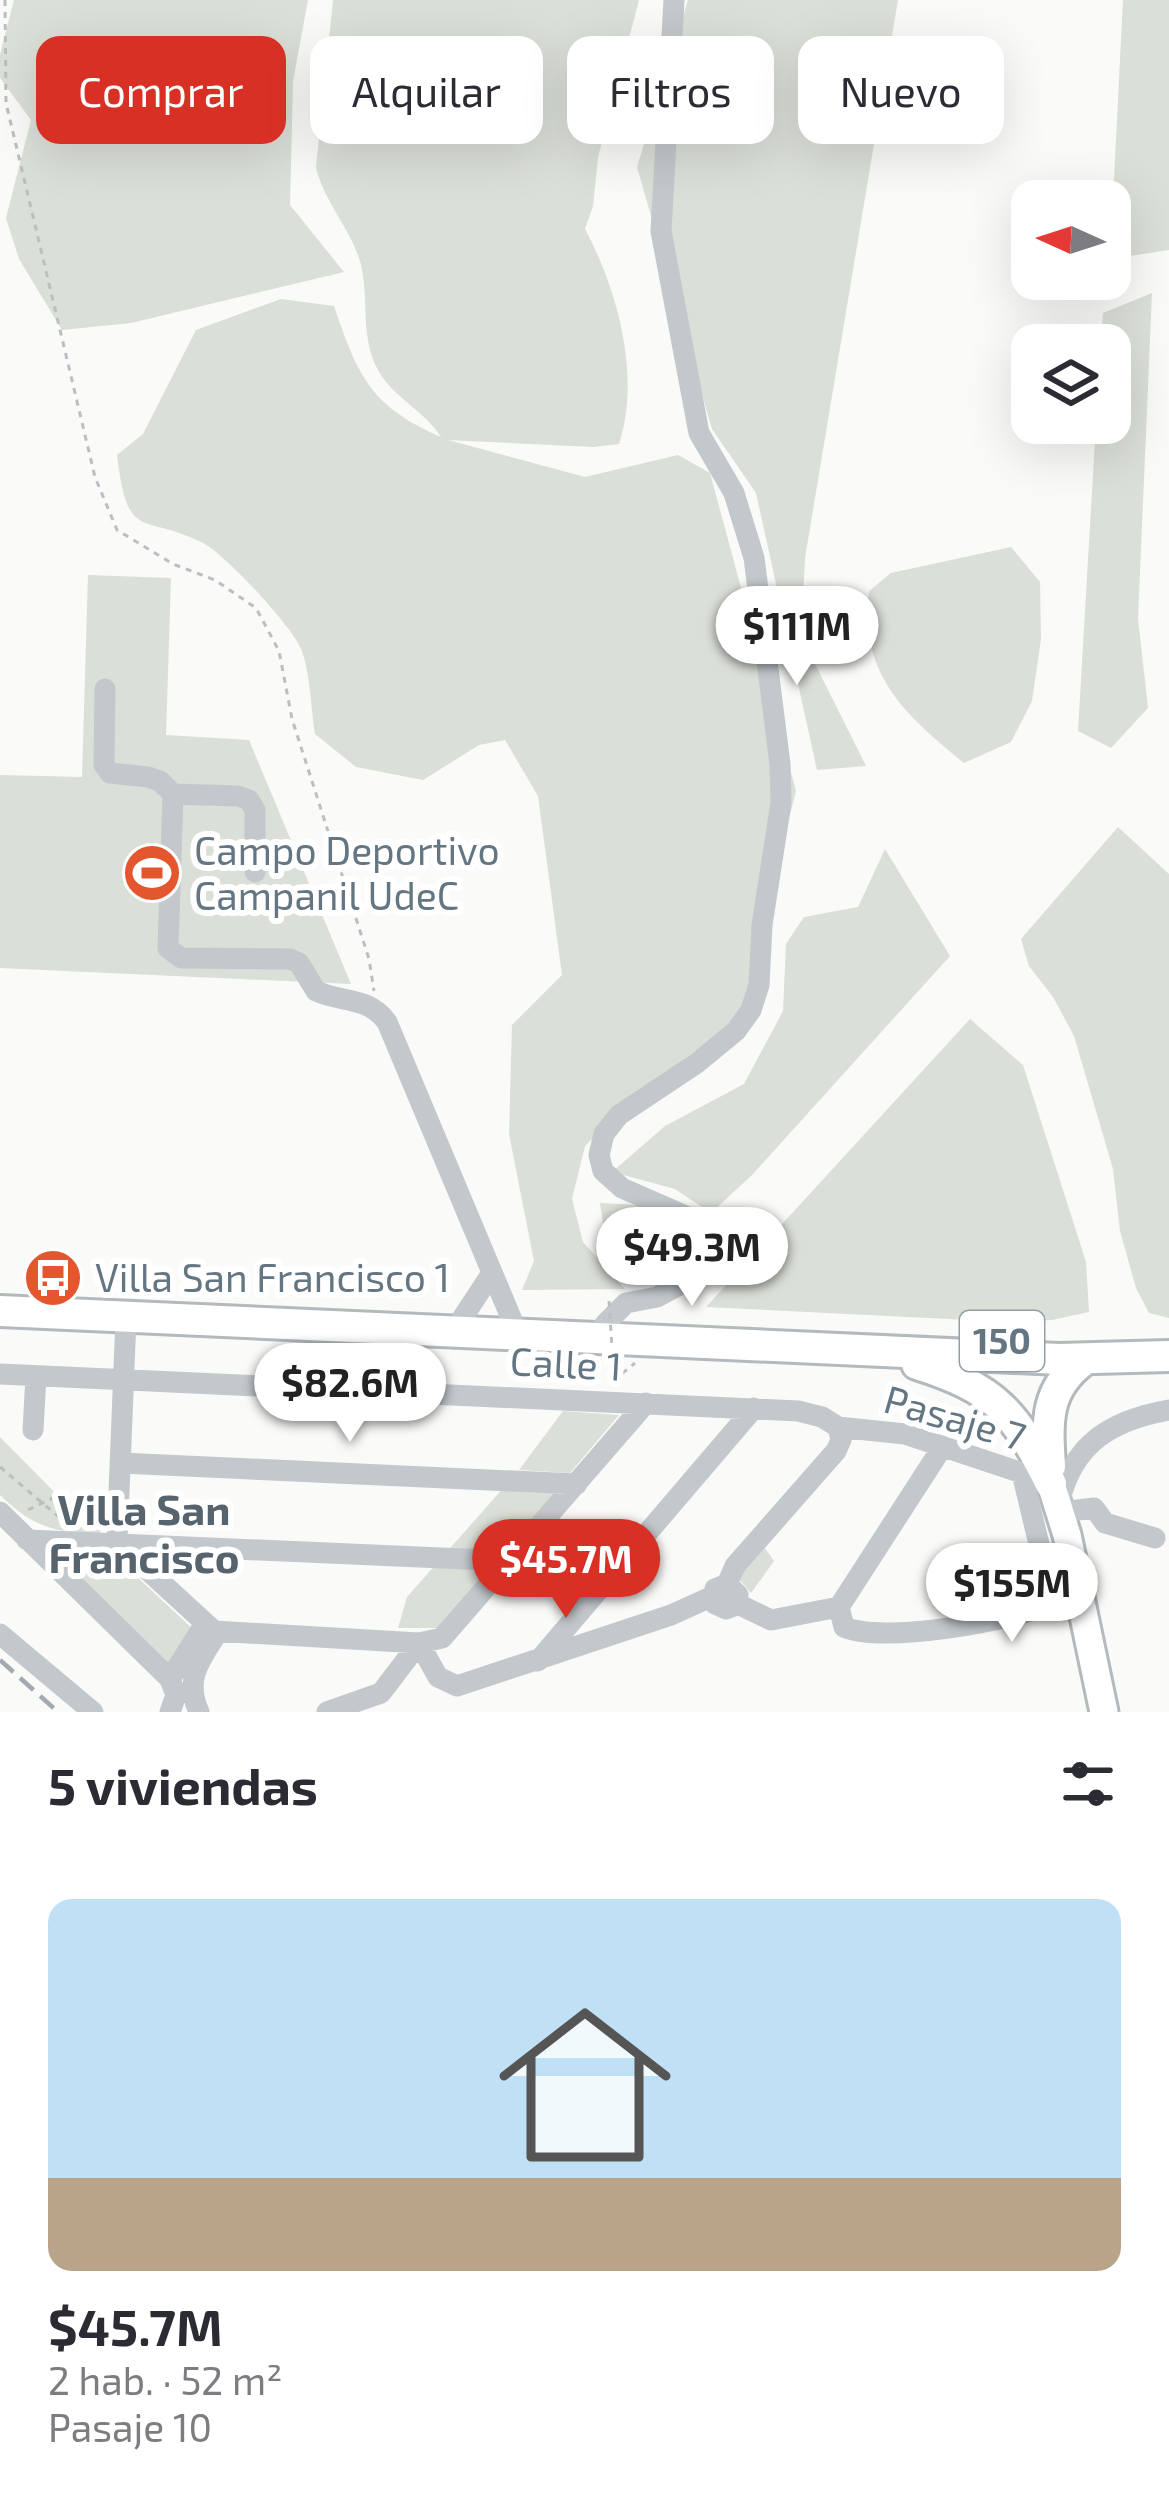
<!DOCTYPE html>
<html lang="es">
<meta charset="utf-8">
<style>
:root{--surface:#fff;--page:#f7f7f7;--text:#2b2b33;--muted:#7c7c81;--line:#e1e1e2;--accent:#d93025}
body{margin:0;font-family:"Exo 2",sans-serif;background:var(--page);color:var(--text);height:100vh;display:flex;flex-direction:column;font-size:45px;white-space:nowrap}
*{box-sizing:border-box;margin:0}
p{font-size:39px;color:var(--muted)}
.icon{flex:none;width:66px;height:66px;fill:none;stroke:currentColor;stroke-width:2;stroke-linecap:round;stroke-linejoin:round}
.map{position:relative;height:1712px;overflow:hidden}
.side{display:flex;flex-direction:column;background:var(--surface);flex:1}
.side>*{flex:none}
.guide{position:absolute;left:36px;top:36px;width:1098px;height:108px;display:flex;gap:24px}
.needle{width:78px;rotate:273deg}
.fabs{position:absolute;left:1011px;top:180px;display:grid;gap:24px}
.fabs a{display:grid;place-items:center;width:120px;height:120px;border-radius:24px;background:var(--surface);box-shadow:0 12px 48px #0002;font-size:60px}
.price{position:absolute;translate:-50% -102px;padding:0 27px;border-radius:42px;background:#fff;color:#222;font-size:39px;line-height:78px;filter:drop-shadow(0 3px 6px #0008)}
.price::after{content:'';position:absolute;left:50%;top:72px;width:36px;height:27px;margin-left:-18px;background:inherit;clip-path:polygon(0 0,100% 0,50% 100%)}
.price.on{background:var(--accent);color:#fff}
ul{padding:0;list-style:none}
li{display:grid;align-content:center;gap:24px;height:636px;padding:0 48px}
li+li{border-top:3px solid var(--line)}
li span{display:grid;place-items:center;height:372px;border-radius:24px;color:#555}
li>.icon{margin-inline-start:auto}
span .icon{width:216px;height:216px;fill:#fffc;stroke-width:1}
li b{font-size:51px}
h2{display:flex;justify-content:space-between;align-items:center;height:144px;padding:0 48px;font-size:51px}
.tag{padding:0 42px;border-radius:24px;background:var(--surface);box-shadow:0 12px 48px #0002;font-size:42px;line-height:108px}
.tag.on{background:var(--accent);color:#fff}
.map>svg:first-child{display:block}
.green{fill:#dadfd7}
.lines{fill:none;stroke-linecap:round;stroke-linejoin:round}
.major-casing{stroke:#b5babe;stroke-width:33}
.highway-casing{stroke:#b4b9bd;stroke-width:36}
.path{stroke:#bbbfc2;stroke-width:3;stroke-dasharray:6 6;stroke-linecap:butt}
.minor{stroke:#c3c8cc;stroke-width:21}
.major{stroke:#fff;stroke-width:27}
.highway{stroke:#fff;stroke-width:30}
.rail{stroke:#a2aab0;stroke-width:4.5;stroke-dasharray:18 9;stroke-linecap:butt}
.path-bridge{stroke:#bbbfc2;stroke-width:3;stroke-dasharray:6 6;stroke-linecap:butt}
.labels{text-anchor:middle;stroke-width:12;stroke-linejoin:round;paint-order:stroke}
.shield{fill:#fff;stroke:#939fa8;stroke-width:3}
.shield-label{font-size:36px;font-weight:bold;fill:#657683}
.poi-label{font-size:39px;fill:#657683;stroke:#fff;text-anchor:start}
.street-label{font-size:39px;fill:#657683;stroke:#fff}
.neighbourhood-label{font-size:42px;font-weight:bold;fill:#57646e;stroke:#fff}
</style>
<div class="map">
<svg width="1169" height="1712" viewBox="0 0 1169 1712">
<rect width="100%" height="100%" fill="#fafaf8"/>
<!-- green -->
<path class="green" d="M14 0H308L293 81 290 205 344 272 131 323 62 330 19 259 6 218 31 120 0 78V54Z
M333 0H639L598 157 593 206 585 229C618 291 641 376 619 444L593 447 448 440 585 477 678 455 710 473 796 791 767 906 755 1005 633 1099 585 1146 572 1199 583 1242 625 1289 522 1290 534 1261 509 1134 512 1025 562 975 538 796 505 740 479 745 423 780 356 767 315 734C311 711 310 662 298 643 284 619 227 556 203 543 141 512 128 544 117 455L143 434 196 330 281 299 334 306C358 376 370 406 441 437 427 414 399 400 383 378 359 344 369 306 362 269 355 234 326 206 316 168Z
M688 0H898L805 558 801 636 866 766 817 770 756 493 712 429 637 167Z
M1123 0H1169V250L1110 259Z
M1152 293 1138 619 1148 708 1111 748 1078 731 1096 423H1110V345H1101L1103 313Z
M1011 547 1040 582 1041 639 1032 701 1011 742 964 763C904 714 859 674 869 591L891 573Z
M88 575 171 578 166 735 249 740 351 984 0 968V775L82 777Z
M1118 827 1169 874V1318L1149 1313 1136 1288 1120 1231 1113 1169 1074 1036 1053 997 1029 966 1021 939Z
M885 849 950 956 752 1175 711 1213 675 1189 612 1172 665 1126 744 1084 783 1011 786 944 804 917 858 907Z
M970 1019 1023 1065 1086 1262 1089 1312 1052 1320 1009 1322 706 1307Z
M600 1203 639 1205 680 1214 710 1245 680 1281 640 1278 608 1256Z
M563 1411 619 1415 570 1473 519 1470Z
M0 1437 75 1513 102 1515 100 1536C52 1530 35 1529 0 1495Z
M505 1486 562 1489 439 1628H398L407 1597Z
M765 1548 774 1561 751 1593 738 1578Z
M48 1553 104 1554 131 1577 134 1574 196 1632 163 1677Z"/>
<g class="lines">
<!-- major casing -->
<g class="major-casing">
<path id="major" d="M1051 1484 1067 1535 1104 1712"/>
</g>
<!-- highway casing -->
<g class="highway-casing">
<path id="highway" d="M0 1311 1059 1359 1169 1356
M917 1364C996 1389 1015 1412 1051 1484
M1050 1466C1047 1421 1045 1389 1084 1360"/>
</g>
<!-- path -->
<path class="path" d="M5 0 6 103 95 477 117 530 173 564 215 580 256 608 279 651 292 719 369 959 374 991
M613 1363V1377
M613 1381 635 1363
M0 1467 66 1523
M28 1510 59 1495"/>
<!-- minor -->
<path class="minor" d="M105 689 104 765 110 773 148 777 160 781 173 794 168 948 181 958 290 959 299 963 316 991C342 1003 368 996 387 1022L512 1320
M173 794 238 796 249 800 255 810V872
M463 1317 492 1273
M126 1318 117 1542 214 1631 419 1643 442 1638 646 1403
M605 1324 626 1303 657 1297 702 1273 707 1246 695 1220 622 1188 603 1171 599 1155 604 1134 619 1115 697 1063 736 1031 751 1010 759 985 762 925 781 803 780 764 754 558 734 493 699 433 661 231 674 0
M0 1374 798 1411 822 1417 838 1427
M838 1427 905 1434 1034 1477
M33 1430 36 1376
M121 1463 577 1484
M1059 1504C1072 1444 1111 1420 1169 1410
M0 1512 170 1679 176 1695 170 1712
M1061 1512 1094 1508 1105 1523 1155 1538
M27 1540 512 1561
M727 1584 738 1595 734 1606 726 1609 715 1604V1589L727 1584 735 1566 836 1451 841 1440 838 1427
M736 1603 771 1620 839 1607
M839 1607 844 1627C884 1644 1012 1621 1053 1603L1022 1473
M839 1607 943 1446
M0 1634 93 1712
M419 1643 438 1677 457 1686 671 1615 713 1596
M538 1661 754 1408
M170 1679 204 1625
M199 1712C184 1679 200 1660 218 1632
M327 1712 381 1693 419 1643"/>
<!-- major -->
<use href="#major" class="major"/>
<!-- highway -->
<use href="#highway" class="highway"/>
<!-- rail -->
<path class="rail" d="M0 1660 58 1712"/>
<!-- path-bridge -->
<path class="path-bridge" d="M609 1301 613 1363"/>
</g>
<!-- icons -->
<defs>
<g id="stadium-disc" transform="scale(3)"><circle r="9.5" fill="#e4572e" stroke="#fff"/><path d="M0-5a6.5 5 0 1 0 0 10a6.5 5 0 1 0 0-10ZM-3.5-1.8h7v3.6h-7Z" fill="#fff"/></g>
<g id="bus-disc" transform="scale(3)"><circle r="9.5" fill="#e4572e" stroke="#fff"/><path d="M-5-6H5V4H4V6H2V4H-2V6H-4V4H-5ZM-3.5-4V0h7V-4ZM-3.5 1.2v1.5H-2V1.2ZM2 1.2v1.5H3.5V1.2Z" fill="#fff"/></g>
</defs>
<g fill-rule="evenodd">
<use href="#stadium-disc" x="152" y="873"/>
<use href="#bus-disc" x="53" y="1278"/>
</g>
<g class="labels">
<!-- shield labels -->
<rect class="shield" x="960" y="1311" width="84" height="60" rx="9"/>
<g class="shield-label">
<text x="1002" y="1354">150</text>
</g>
<!-- poi labels -->
<g class="poi-label">
<text x="194" y="865">Campo Deportivo<tspan x="194" dy="45">Campanil UdeC</tspan></text>
<text x="95" y="1292">Villa San Francisco 1</text>
</g>
<!-- street labels -->
<g class="street-label">
<text transform="translate(566 1364) rotate(3)" y="14">Calle 1</text>
<text transform="translate(955 1418) rotate(16)" y="14">Pasaje 7</text>
</g>
<!-- neighbourhood labels -->
<g class="neighbourhood-label">
<text x="144" y="1525">Villa San<tspan x="144" dy="48">Francisco</tspan></text>
</g>
</g>
</svg>
<div class="fabs">
<a><svg class="needle" viewBox="-14 -14 28 28"><path d="M0-13l5 13h-10z" fill="#e53935"/><path d="M0 13l5-13h-10z" fill="#7c7c81"/></svg></a>
<a><svg class="icon" aria-label="layers" viewBox="0 0 24 24"><path d="M12 4l9 5-9 5-9-5zM3 14l9 5 9-5"/></svg></a>
</div>
<b class="price" style="left:797px;top:688px">$111M</b>
<b class="price" style="left:692px;top:1309px">$49.3M</b>
<b class="price" style="left:350px;top:1445px">$82.6M</b>
<b class="price on" style="left:566px;top:1621px">$45.7M</b>
<b class="price" style="left:1012px;top:1645px">$155M</b>
<div class="guide">
<a class="tag on">Comprar</a>
<a class="tag">Alquilar</a>
<a class="tag">Filtros</a>
<a class="tag">Nuevo</a>
</div>
</div>
<section class="side">
<h2>5 viviendas<svg class="icon" aria-label="filters" viewBox="0 0 24 24"><path d="M4 7h16M4 17h16"/><circle cx="9" cy="7" r="2"/><circle cx="15" cy="17" r="2"/></svg></h2>
<ul>
<li><span style="background:linear-gradient(#bfe0f5 75%,#b9a48a 0)"><svg class="icon" aria-label="home" viewBox="0 0 24 24"><path d="M3 11l9-7 9 7M6 9v11h12V9"/></svg></span><div><b>$45.7M</b><p>2 hab. · 52 m²</p><p>Pasaje 10</p></div></li>
</ul>
</section>
